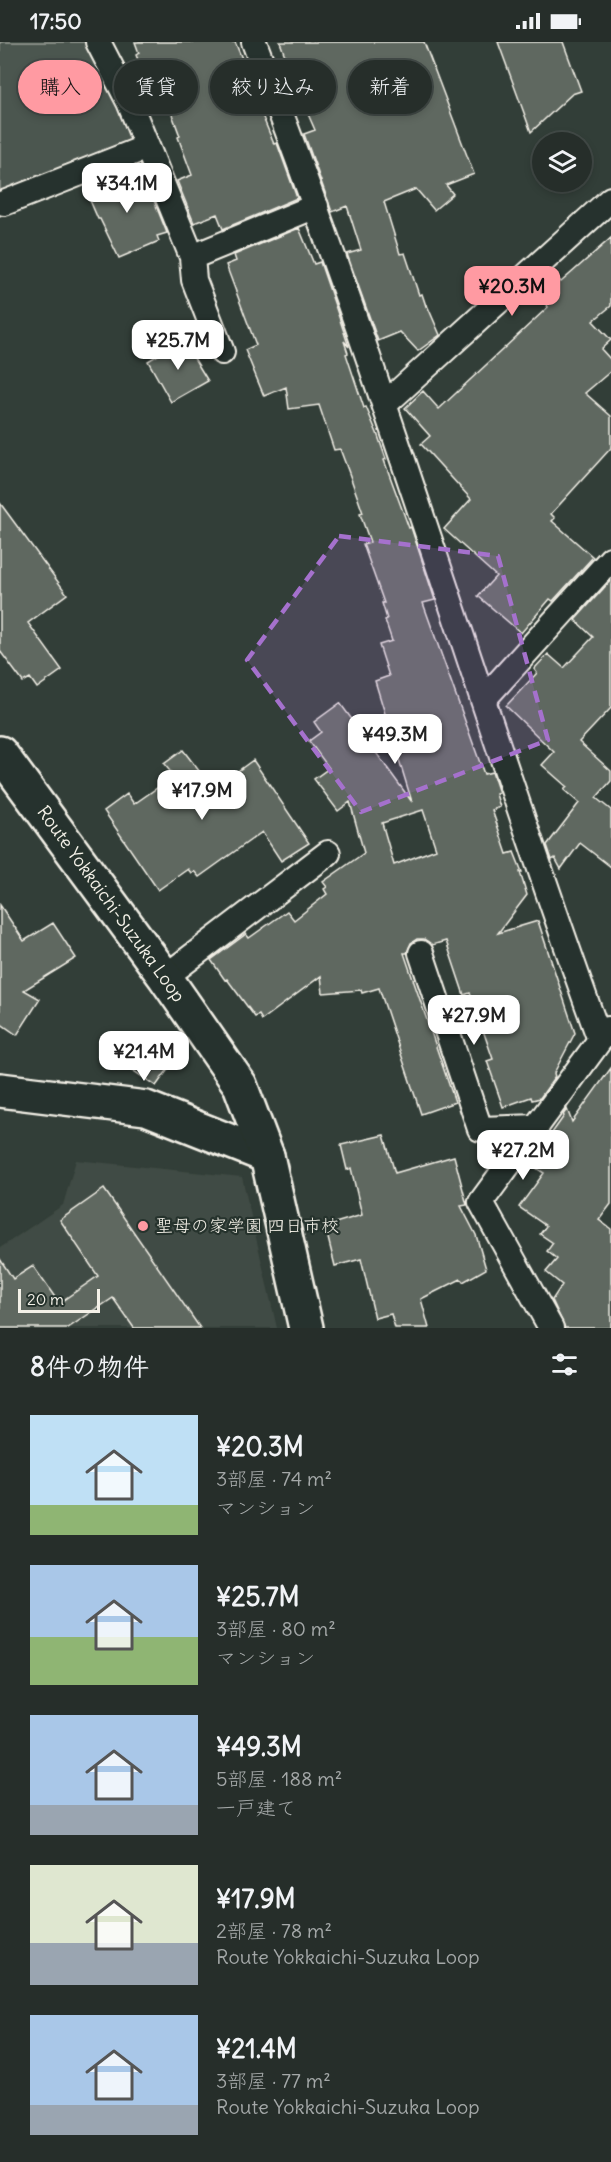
<!DOCTYPE html>
<html lang="ja">
<meta charset="utf-8">
<style>
:root{--surface:#262e2a;--page:#323a36;--text:#f1f3f6;--muted:#a4a8a8;--line:#424a47;--accent:#ff9aa2}
body{margin:0;font-family:Delius,"Klee One",sans-serif;background:var(--page);color:var(--text);height:100vh;display:flex;flex-direction:column;font-size:22px;white-space:nowrap}
*{box-sizing:border-box;margin:0}
p{font-size:20px;color:var(--muted)}
.icon{flex:none;width:33px;height:33px;fill:none;stroke:currentColor;stroke-width:2;stroke-linecap:round;stroke-linejoin:round}
.map{position:relative;height:1286px;overflow:hidden}
.drawer{display:flex;flex-direction:column;background:var(--surface);flex:1}
.drawer>*{flex:none}
.guide{position:absolute;left:18px;top:18px;width:576px;height:54px;display:flex;gap:12px}
.tools{position:absolute;left:532px;top:90px;display:grid;gap:12px}
.tools a{display:grid;place-items:center;width:60px;height:60px;border-radius:50%;background:var(--surface);box-shadow:0 3px 9px #0003,0 0 0 2px var(--line);font-size:30px}
.scale{position:absolute;left:18px;bottom:15px;width:82px;box-sizing:border-box;padding-left:6px;border:3px solid #f4f1e8;border-top:0;font-size:16px;line-height:21px;white-space:nowrap;color:#f4f1e8;-webkit-text-stroke:4px #26332d;paint-order:stroke}
.price{position:absolute;translate:-50% -51px;padding:0 14px;border-radius:12px;background:#fff;color:#222;font-size:20px;line-height:39px;filter:drop-shadow(0 2px 3px #0008)}
.price::after{content:'';position:absolute;left:50%;top:36px;width:18px;height:14px;margin-left:-9px;background:inherit;clip-path:polygon(0 0,100% 0,50% 100%)}
.price.on{background:var(--accent);color:#111}
ul{padding:0;list-style:none}
li{display:flex;align-items:center;gap:18px;height:150px;padding:0 30px}
li span{display:grid;place-items:center;flex:none;width:168px;height:120px;border-radius:0px;color:#555}
li>.icon{margin-inline-start:auto}
span .icon{width:72px;height:72px;fill:#fffc;stroke-width:1}
li b{font-size:26px}
h2{display:flex;justify-content:space-between;align-items:center;height:72px;padding:0 30px;font-size:26px}
.chip{padding:0 21px;border-radius:27px;background:var(--surface);box-shadow:0 3px 9px #0003,0 0 0 2px var(--line);font-size:21px;line-height:54px}
.chip.on{background:var(--accent);color:#111}
.status{display:flex;justify-content:space-between;align-items:center;height:42px;padding:0 30px;background:var(--surface);direction:ltr}
.status svg{height:16px;fill:currentColor}
.map>svg:first-child{display:block}
.built{fill:#404b44}
.green{fill:#4c564f;stroke:#a0a49c;stroke-width:1.5}
.building{fill:#5f6861;stroke:#f4f1e8;stroke-width:1.5;fill-rule:evenodd}
.lines{fill:none;stroke-linecap:round;stroke-linejoin:round}
.street-casing{stroke:#f4f1e8;stroke-width:28}
.secondary-casing{stroke:#f4f1e8;stroke-width:38}
.primary-casing{stroke:#f4f1e8;stroke-width:38}
.street{stroke:#26332d;stroke-width:24}
.secondary{stroke:#26332d;stroke-width:33}
.primary{stroke:#26332d;stroke-width:33}
.marked{fill:#a571cd;fill-opacity:0.2;stroke:#a571cd;stroke-width:4.5;stroke-dasharray:12 8;stroke-linejoin:round}
.poi-dot{fill:#ff9aa2;stroke:#26332d;stroke-width:2}
.labels{text-anchor:middle;stroke-width:4.5;stroke-linejoin:round;paint-order:stroke}
.street-label{font-size:18px;fill:#f4f1e8;stroke:#26332d}
.poi-label{font-size:18px;fill:#f4f1e8;stroke:#26332d;text-anchor:start}
</style>
<div class="status"><b>17:50</b><svg viewBox="0 0 49 12"><path d="M0 12V9h3v3zM5 12V6h3v6zM10 12V3h3v9zM15 12V0h3v12zM26 1h20v11H26zM47 4h2v5h-2z"/></svg></div>
<div class="map">
<svg width="611" height="1286" viewBox="0 0 611 1286">
<rect width="100%" height="100%" fill="#323e38"/>
<filter id="ink" filterUnits="userSpaceOnUse"><feTurbulence type="fractalNoise" baseFrequency=".0167" numOctaves="2"/><feDisplacementMap in="SourceGraphic" scale="12" xChannelSelector="R" yChannelSelector="G"/><feConvolveMatrix kernelMatrix="1 2 1 2 8 2 1 2 1" color-interpolation-filters="sRGB"/></filter>
<g filter="url(#ink)">
<!-- built -->
<path class="built" d="M76 1118 242 1135 277 1286H0V1206L63 1163Z"/>
<!-- green -->
<path class="green" d="M0 0H85L117 58 131 100 2 153 0 146Z"/>
<!-- building -->
<path class="building" d="M135 0H235L243 19 240 20 274 102 277 101 297 156 223 187 217 172 194 181 177 139 192 133 178 95 180 94 159 37 148 42 136 13 139 11Z
M280 0H424L474 132 446 143 453 152 434 168 416 147 384 160 400 212 405 211 419 253 422 252 426 264 427 263 440 293 418 309 400 290 378 299 347 212 361 208 347 164 332 170 304 92 315 88 297 47Z
M498 0H563L581 49 572 52 531 90Z
M130 130 132 137 137 135 145 153 151 151 167 191 157 194 159 199 119 216 100 177H98L86 149Z
M299 186 314 222 320 220 340 278 349 305 344 299 348 311 346 312 364 366 366 365 377 391 386 417 384 418 409 486 411 485 435 558 423 561 484 732 492 730 499 751 496 752 500 765 492 768 507 812 514 810 522 830H520L527 853 498 891 538 879 575 991 554 1031 555 1035 540 1056 532 1058 531 1055 503 1065 487 1019 493 1017 470 951 464 953 446 899 432 903 424 897H417L411 901 407 911H404L455 1060 421 1072 379 946 362 951 361 948 323 951 321 934 262 978 259 973 255 975 227 937 225 938 211 918 246 892 249 896 287 869 294 878 327 852 324 847 327 845 323 840 364 811 350 760 338 769 314 737 329 726 309 699 321 690 314 680 340 661 412 760 375 639 389 634 379 603 392 599 385 578 387 577 382 561H384L363 502 370 500 360 472 363 471 349 431 340 407 334 408 319 363 289 367 286 345 264 354 245 308 256 303 226 223 236 219 234 213ZM423 768 436 807 394 823 382 781Z
M611 196V264L593 279 611 298 601 307 611 318V329L585 351 611 374V406L551 472 555 476 552 479 593 515 553 559 550 557 521 591 478 554 496 534 444 487 471 457 421 402 430 394 405 366 423 349 439 367 548 265 534 247 553 231 561 240Z
M183 298 208 339 171 360 148 319Z
M0 461 67 552 28 581 62 628 37 646 30 636 23 640 0 609Z
M611 538V666L579 700 611 729V739L596 756 611 768V825L580 801 561 827 555 816 552 818 547 803 579 761 564 748 567 745 542 723 554 710 506 664 537 631 534 627 548 612 564 626 593 595 575 578Z
M183 708 213 747 253 718 309 801 281 819 262 790 199 835 194 829 191 831 188 827 158 848 104 769 127 752 134 762 174 734 164 722Z
M0 863 24 899 53 881 76 916 24 948 40 957 17 993 0 981Z
M145 993 177 1015 156 1044 125 1023Z
M611 1026V1162L599 1178 611 1187V1286H565L552 1258 562 1243 546 1230 557 1217 547 1209 553 1201 540 1192 546 1184 519 1165 544 1131 530 1122 564 1074 563 1073 567 1067 572 1080Z
M384 1093 395 1131 454 1114 467 1163 461 1164 476 1193 486 1227 463 1240 461 1237 421 1257 429 1286H395L391 1272 375 1276 361 1217 335 1224 325 1184 362 1173 351 1126 347 1128 341 1103Z
M104 1147 200 1286H134L113 1256 68 1286H0V1217L13 1237 33 1224 59 1261 98 1234 60 1178Z"/>
<g class="lines">
<!-- street casing -->
<g class="street-casing">
<path id="street" d="M98 0 129 60 192 215 316 164
M254 0C300 121 344 242 385 365 457 576 524 789 600 998
M4 161 147 105
M192 215 194 238 222 310
M385 362 611 157
M483 658 611 517
M421 911 480 1087 537 1085
M165 935 328 811
M551 1286 481 1160 608 987"/>
</g>
<!-- secondary casing -->
<g class="secondary-casing">
<path id="secondary" d="M0 1048 146 1066 267 1114"/>
</g>
<!-- primary casing -->
<g class="primary-casing">
<path id="primary" d="M0 711 165 935 240 1043 267 1114 306 1286"/>
</g>
<!-- street -->
<use href="#street" class="street"/>
<!-- secondary -->
<use href="#secondary" class="secondary"/>
<!-- primary -->
<use href="#primary" class="primary"/>
</g>
</g>
<!-- marked area -->
<path class="marked" d="M339 494 498 514 548 698 361 770 247 618Z"/>
<!-- markers -->
<circle class="poi-dot" cx="143" cy="1184" r="6"/>
<g class="labels">
<!-- street labels -->
<g class="street-label">
<text transform="translate(111 862) rotate(54)" y="6">Route Yokkaichi-Suzuka Loop</text>
</g>
<!-- poi labels -->
<g class="poi-label">
<text x="155" y="1190">聖母の家学園 四日市校</text>
</g>
</g>
</svg>
<div class="tools">
<a><svg class="icon" aria-label="layers" viewBox="0 0 24 24"><path d="M12 4l9 5-9 5-9-5zM3 14l9 5 9-5"/></svg></a>
</div>
<div class="scale">20 m</div>
<b class="price" style="left:127px;top:172px">¥34.1M</b>
<b class="price on" style="left:512px;top:275px">¥20.3M</b>
<b class="price" style="left:178px;top:329px">¥25.7M</b>
<b class="price" style="left:395px;top:723px">¥49.3M</b>
<b class="price" style="left:202px;top:779px">¥17.9M</b>
<b class="price" style="left:474px;top:1004px">¥27.9M</b>
<b class="price" style="left:144px;top:1040px">¥21.4M</b>
<b class="price" style="left:523px;top:1139px">¥27.2M</b>
<div class="guide">
<a class="chip on">購入</a>
<a class="chip">賃貸</a>
<a class="chip">絞り込み</a>
<a class="chip">新着</a>
</div>
</div>
<section class="drawer">
<h2>8件の物件<svg class="icon" aria-label="filters" viewBox="0 0 24 24"><path d="M4 7h16M4 17h16"/><circle cx="9" cy="7" r="2"/><circle cx="15" cy="17" r="2"/></svg></h2>
<ul>
<li><span style="background:linear-gradient(#bfe0f5 75%,#8fb573 0)"><svg class="icon" aria-label="home" viewBox="0 0 24 24"><path d="M3 11l9-7 9 7M6 9v11h12V9"/></svg></span><div><b>¥20.3M</b><p>3部屋 · 74 m²</p><p>マンション</p></div></li>
<li><span style="background:linear-gradient(#a9c7e8 60%,#8fb573 0)"><svg class="icon" aria-label="home" viewBox="0 0 24 24"><path d="M3 11l9-7 9 7M6 9v11h12V9"/></svg></span><div><b>¥25.7M</b><p>3部屋 · 80 m²</p><p>マンション</p></div></li>
<li><span style="background:linear-gradient(#a9c7e8 75%,#9aa5b1 0)"><svg class="icon" aria-label="home" viewBox="0 0 24 24"><path d="M3 11l9-7 9 7M6 9v11h12V9"/></svg></span><div><b>¥49.3M</b><p>5部屋 · 188 m²</p><p>一戸建て</p></div></li>
<li><span style="background:linear-gradient(#dfe7d0 65%,#9aa5b1 0)"><svg class="icon" aria-label="home" viewBox="0 0 24 24"><path d="M3 11l9-7 9 7M6 9v11h12V9"/></svg></span><div><b>¥17.9M</b><p>2部屋 · 78 m²</p><p>Route Yokkaichi-Suzuka Loop</p></div></li>
<li><span style="background:linear-gradient(#a9c7e8 75%,#9aa5b1 0)"><svg class="icon" aria-label="home" viewBox="0 0 24 24"><path d="M3 11l9-7 9 7M6 9v11h12V9"/></svg></span><div><b>¥21.4M</b><p>3部屋 · 77 m²</p><p>Route Yokkaichi-Suzuka Loop</p></div></li>
</ul>
</section>
